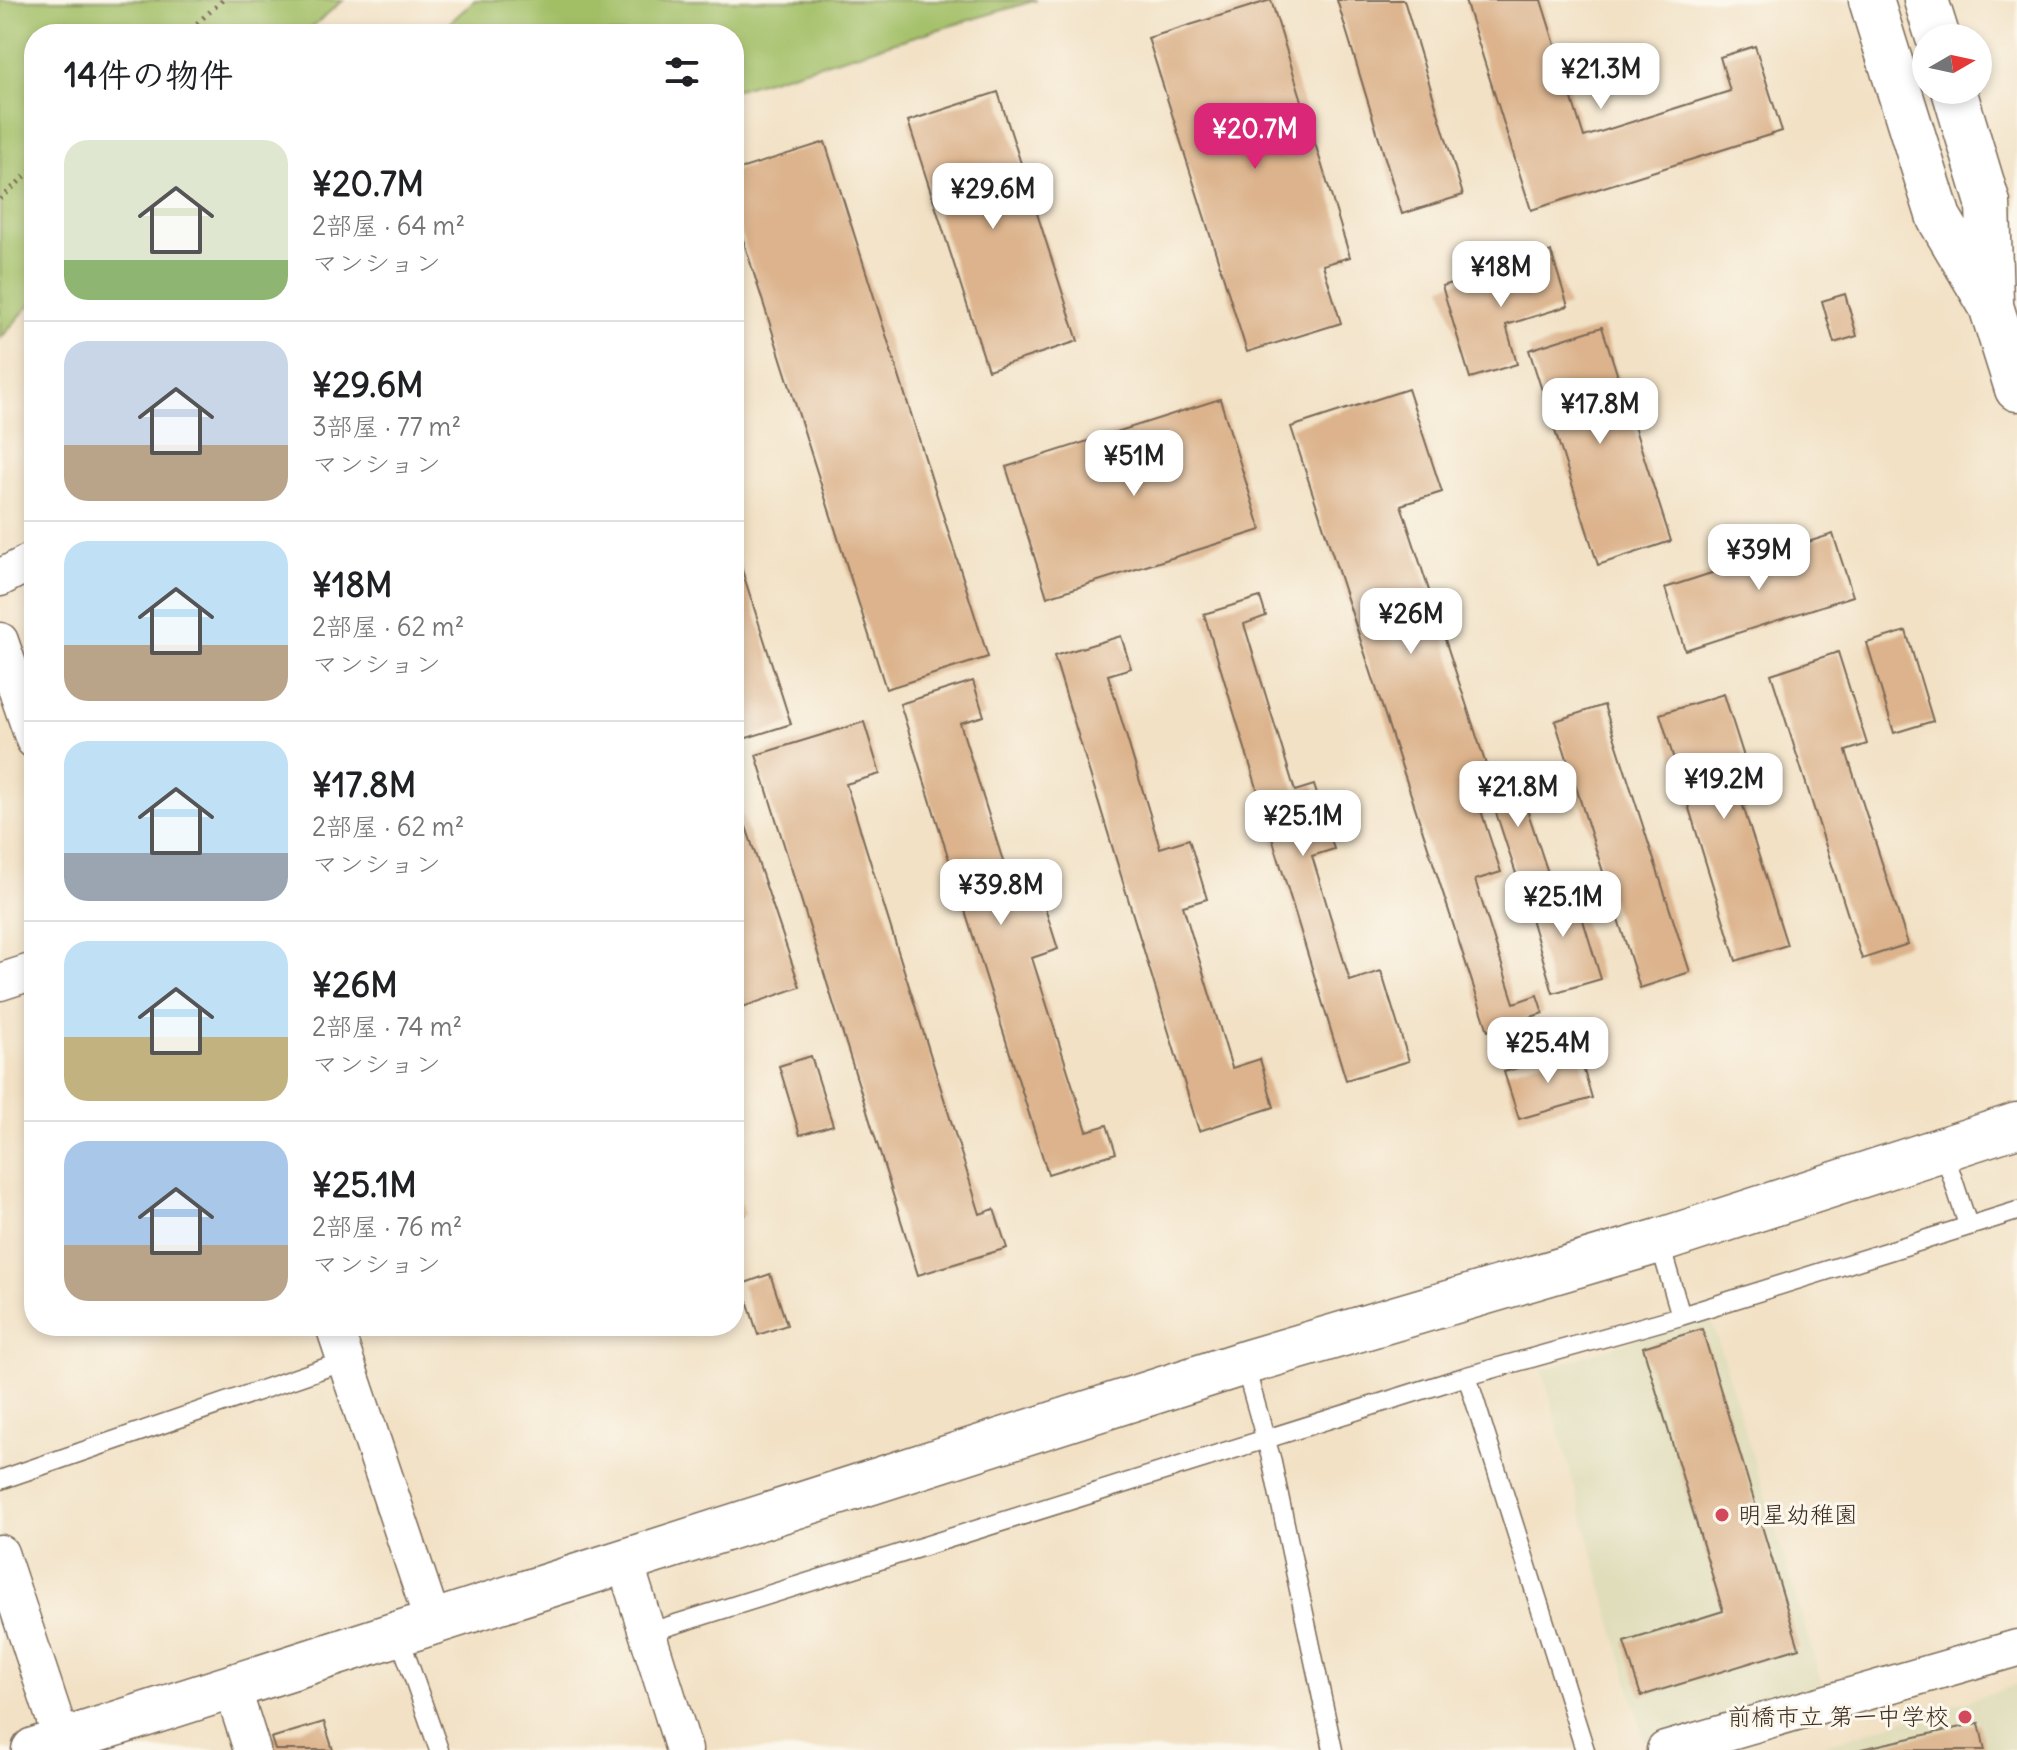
<!DOCTYPE html>
<html lang="ja">
<meta charset="utf-8">
<style>
:root{--surface:#fff;--page:#f6f6f6;--text:#202124;--muted:#757577;--line:#e0e0e0;--accent:#db2777}
body{margin:0;font-family:Delius,"Klee One",sans-serif;background:var(--page);color:var(--text);height:100vh;display:flex;flex-direction:column;font-size:30px;white-space:nowrap}
*{box-sizing:border-box;margin:0}
p{font-size:26px;color:var(--muted)}
.icon{flex:none;width:44px;height:44px;fill:none;stroke:currentColor;stroke-width:2;stroke-linecap:round;stroke-linejoin:round}
.map{position:relative;flex:1;overflow:hidden}
.drawer{position:absolute;left:24px;top:24px;width:720px;height:1312px;display:flex;flex-direction:column;background:var(--surface);border-radius:32px;box-shadow:0 4px 12px #0003}
.drawer>*{flex:none}
.needle{width:52px;rotate:81deg}
.controls{position:absolute;left:1912px;top:24px;display:grid;gap:16px}
.controls a{display:grid;place-items:center;width:80px;height:80px;border-radius:50%;background:var(--surface);box-shadow:0 4px 12px #0003;font-size:40px}
.price{position:absolute;translate:-50% -68px;padding:0 18px;border-radius:16px;background:#fff;color:#222;font-size:26px;line-height:52px;filter:drop-shadow(0 2px 4px #0008)}
.price::after{content:'';position:absolute;left:50%;top:48px;width:24px;height:18px;margin-left:-12px;background:inherit;clip-path:polygon(0 0,100% 0,50% 100%)}
.price.current{background:var(--accent);color:#fff}
ul{padding:0;list-style:none}
li{display:flex;align-items:center;gap:24px;height:200px;padding:0 40px}
li+li{border-top:2px solid var(--line)}
li span{display:grid;place-items:center;flex:none;width:224px;height:160px;border-radius:24px;color:#555}
li>.icon{margin-inline-start:auto}
span .icon{width:96px;height:96px;fill:#fffc;stroke-width:1}
li b{font-size:34px}
h2{display:flex;justify-content:space-between;align-items:center;height:96px;padding:0 40px;font-size:34px}
.map>svg:first-child{display:block}
.built{fill:#e0ddbb}
.green{fill:#a2bf66;stroke:#6e7442;stroke-width:2}
.building{fill:#dcb38c}
.lines{fill:none;stroke-linecap:round;stroke-linejoin:round}
.service-casing{stroke:#7b6a58;stroke-width:21}
.minor-casing{stroke:#7b6a58;stroke-width:39}
.tertiary-casing{stroke:#7b6a58;stroke-width:47}
.path{stroke:#7b6a58;stroke-width:5;stroke-dasharray:2 6;stroke-linecap:butt}
.service{stroke:#fff;stroke-width:18}
.minor{stroke:#fff;stroke-width:36}
.tertiary{stroke:#fff;stroke-width:44}
.poi-dot{fill:#d1495b;stroke:#fbf7ec;stroke-width:3}
.labels{text-anchor:middle;stroke-width:6;stroke-linejoin:round;paint-order:stroke}
.poi-label{font-size:24px;fill:#3b2a1e;stroke:#fbf7ec;text-anchor:start}
</style>
<div class="map">
<svg width="2017" height="1750" viewBox="0 0 2017 1750">
<rect width="100%" height="100%" fill="#fbf7ec"/>
<filter id="ink" filterUnits="userSpaceOnUse"><feTurbulence type="fractalNoise" baseFrequency=".0125" numOctaves="2"/><feDisplacementMap in="SourceGraphic" scale="16" xChannelSelector="R" yChannelSelector="G"/><feConvolveMatrix kernelMatrix="1 2 1 2 8 2 1 2 1" color-interpolation-filters="sRGB"/></filter>
<filter id="wash" filterUnits="userSpaceOnUse"><feTurbulence type="fractalNoise" baseFrequency=".006" numOctaves="4" result="noise"/><feDisplacementMap in="SourceGraphic" scale="32" xChannelSelector="R" yChannelSelector="G"/><feGaussianBlur stdDeviation="1.8" result="paint"/><feColorMatrix in="noise" values="0 0 0 0 0 0 0 0 0 0 0 0 0 0 0 0 0 1.4 0 .05"/><feComposite in="paint" operator="in"/></filter>
<g filter="url(#wash)">
<rect width="100%" height="100%" fill="#f2e1c5"/>
<!-- built -->
<path class="built" d="M1710 1315 1822 1684 1645 1741 1542 1370Z
M2017 1685V1750H1808Z"/>
<!-- green -->
<path class="green" d="M0 0H343L304 34H34V300L0 339Z
M475 0H1037L734 90V34H437Z"/>
<g id="blocks">
<!-- building -->
<path class="building" d="M1271 0 1350 257 1323 265 1341 323 1247 352 1148 38Z
M1337 0H1404L1463 195 1402 214Z
M1465 0H1541L1584 137 1730 91 1720 57 1755 46 1782 131 1531 210Z
M998 92 1078 341 988 370 908 121Z
M825 142 988 657 886 689 734 211V171Z
M1551 252 1568 306 1506 325 1517 364 1470 378 1442 286Z
M1845 294 1857 336 1834 343 1822 301Z
M1602 327 1671 541 1598 565 1529 350Z
M1408 389 1442 492 1401 505 1490 777 1472 783 1501 872 1475 880 1514 1003 1537 995 1543 1013 1488 1031 1291 427Z
M1220 399 1261 530 1047 597 1006 467Z
M1833 534 1853 596 1685 650 1665 588Z
M734 545 791 724 734 742Z
M1260 597 1266 616 1244 624 1295 791 1314 785 1334 849 1312 856 1350 981 1381 971 1409 1061 1346 1080 1204 614Z
M1906 631 1933 721 1894 733 1867 643Z
M1121 636 1131 668 1108 675 1160 848 1189 839 1207 899 1183 906 1232 1068 1260 1059 1274 1107 1199 1131 1054 656Z
M1838 652 1867 744 1846 751 1908 944 1862 959 1771 674Z
M973 681 984 716 960 723 1013 893 1038 886 1058 949 1032 958 1087 1131 1107 1125 1116 1153 1048 1174 900 704Z
M1724 694 1758 801 1743 806 1787 945 1736 961 1660 714Z
M1604 705 1690 972 1640 988 1555 721Z
M864 722 880 774 846 784 980 1214 994 1209 1007 1248 918 1275 756 755Z
M1515 773 1549 876 1520 886 1486 782Z
M734 791 800 987 740 1008 734 991Z
M1572 884 1601 979 1553 993 1525 898Z
M1578 1050 1592 1098 1519 1119 1504 1072Z
M811 1056 833 1125 800 1135 779 1066Z
M734 1182 745 1215 734 1218Z
M770 1274 787 1325 758 1335 742 1284Z
M1702 1329 1799 1648 1641 1696 1624 1642 1723 1611 1643 1347Z
M324 1722 333 1750H275L271 1738Z
M1979 1723 1985 1750H1861V1749Z"/>
</g>
</g>
<g filter="url(#ink)">
<use href="#blocks" fill-opacity="0" stroke="#7b6a58" stroke-width="2"/>
<g class="lines">
<!-- service casing -->
<g class="service-casing">
<path id="service" d="M1943 1149 1968 1225
M1659 1241 1681 1316
M1244 1363 1271 1458 1333 1750
M1467 1376 1585 1750
M0 1480 345 1361
M398 1633 439 1750
M647 1633 1467 1376 1681 1316 2017 1211"/>
</g>
<!-- minor casing -->
<g class="minor-casing">
<path id="minor" d="M0 578 34 560
M0 641 34 740
M0 982 34 971
M334 1326 433 1622
M0 1553 62 1741
M625 1562 684 1750
M232 1687 252 1750
M1665 1750 2017 1648"/>
</g>
<!-- tertiary casing -->
<g class="tertiary-casing">
<path id="tertiary" d="M1871 0 1939 218 1991 306 2017 389
M1926 0 1938 38
M1954 90 1988 203 1991 302
M34 1750 1244 1363 1659 1241 2017 1125"/>
</g>
<!-- path -->
<path class="path" d="M185 34 223 0
M0 199 34 168"/>
<!-- service -->
<use href="#service" class="service"/>
<!-- minor -->
<use href="#minor" class="minor"/>
<!-- tertiary -->
<use href="#tertiary" class="tertiary"/>
</g>
</g>
<!-- markers -->
<g class="poi-dot">
<circle cx="1722" cy="1515" r="8"/>
<circle cx="1965" cy="1717" r="8"/>
</g>
<g class="labels">
<!-- poi labels -->
<g class="poi-label">
<text x="1738" y="1523">明星幼稚園</text>
<text x="1949" y="1725" text-anchor="end">前橋市立 第一中学校</text>
</g>
</g>
</svg>
<div class="controls">
<a><svg class="needle" viewBox="-14 -14 28 28"><path d="M0-13l5 13h-10z" fill="#e53935"/><path d="M0 13l5-13h-10z" fill="#757577"/></svg></a>
</div>
<b class="price" style="left:1601px;top:111px">¥21.3M</b>
<b class="price current" style="left:1255px;top:171px">¥20.7M</b>
<b class="price" style="left:993px;top:231px">¥29.6M</b>
<b class="price" style="left:1501px;top:309px">¥18M</b>
<b class="price" style="left:1600px;top:446px">¥17.8M</b>
<b class="price" style="left:1134px;top:498px">¥51M</b>
<b class="price" style="left:1759px;top:592px">¥39M</b>
<b class="price" style="left:1411px;top:656px">¥26M</b>
<b class="price" style="left:1724px;top:821px">¥19.2M</b>
<b class="price" style="left:1518px;top:829px">¥21.8M</b>
<b class="price" style="left:1303px;top:858px">¥25.1M</b>
<b class="price" style="left:1001px;top:927px">¥39.8M</b>
<b class="price" style="left:1563px;top:939px">¥25.1M</b>
<b class="price" style="left:1548px;top:1085px">¥25.4M</b>
<section class="drawer">
<h2>14件の物件<svg class="icon" aria-label="filters" viewBox="0 0 24 24"><path d="M4 7h16M4 17h16"/><circle cx="9" cy="7" r="2"/><circle cx="15" cy="17" r="2"/></svg></h2>
<ul>
<li><span style="background:linear-gradient(#dfe7d0 75%,#8fb573 0)"><svg class="icon" aria-label="home" viewBox="0 0 24 24"><path d="M3 11l9-7 9 7M6 9v11h12V9"/></svg></span><div><b>¥20.7M</b><p>2部屋 · 64 m²</p><p>マンション</p></div></li>
<li><span style="background:linear-gradient(#c9d6e8 65%,#b9a48a 0)"><svg class="icon" aria-label="home" viewBox="0 0 24 24"><path d="M3 11l9-7 9 7M6 9v11h12V9"/></svg></span><div><b>¥29.6M</b><p>3部屋 · 77 m²</p><p>マンション</p></div></li>
<li><span style="background:linear-gradient(#bfe0f5 65%,#b9a48a 0)"><svg class="icon" aria-label="home" viewBox="0 0 24 24"><path d="M3 11l9-7 9 7M6 9v11h12V9"/></svg></span><div><b>¥18M</b><p>2部屋 · 62 m²</p><p>マンション</p></div></li>
<li><span style="background:linear-gradient(#bfe0f5 70%,#9aa5b1 0)"><svg class="icon" aria-label="home" viewBox="0 0 24 24"><path d="M3 11l9-7 9 7M6 9v11h12V9"/></svg></span><div><b>¥17.8M</b><p>2部屋 · 62 m²</p><p>マンション</p></div></li>
<li><span style="background:linear-gradient(#bfe0f5 60%,#c2b280 0)"><svg class="icon" aria-label="home" viewBox="0 0 24 24"><path d="M3 11l9-7 9 7M6 9v11h12V9"/></svg></span><div><b>¥26M</b><p>2部屋 · 74 m²</p><p>マンション</p></div></li>
<li><span style="background:linear-gradient(#a9c7e8 65%,#b9a48a 0)"><svg class="icon" aria-label="home" viewBox="0 0 24 24"><path d="M3 11l9-7 9 7M6 9v11h12V9"/></svg></span><div><b>¥25.1M</b><p>2部屋 · 76 m²</p><p>マンション</p></div></li>
</ul>
</section>
</div>
